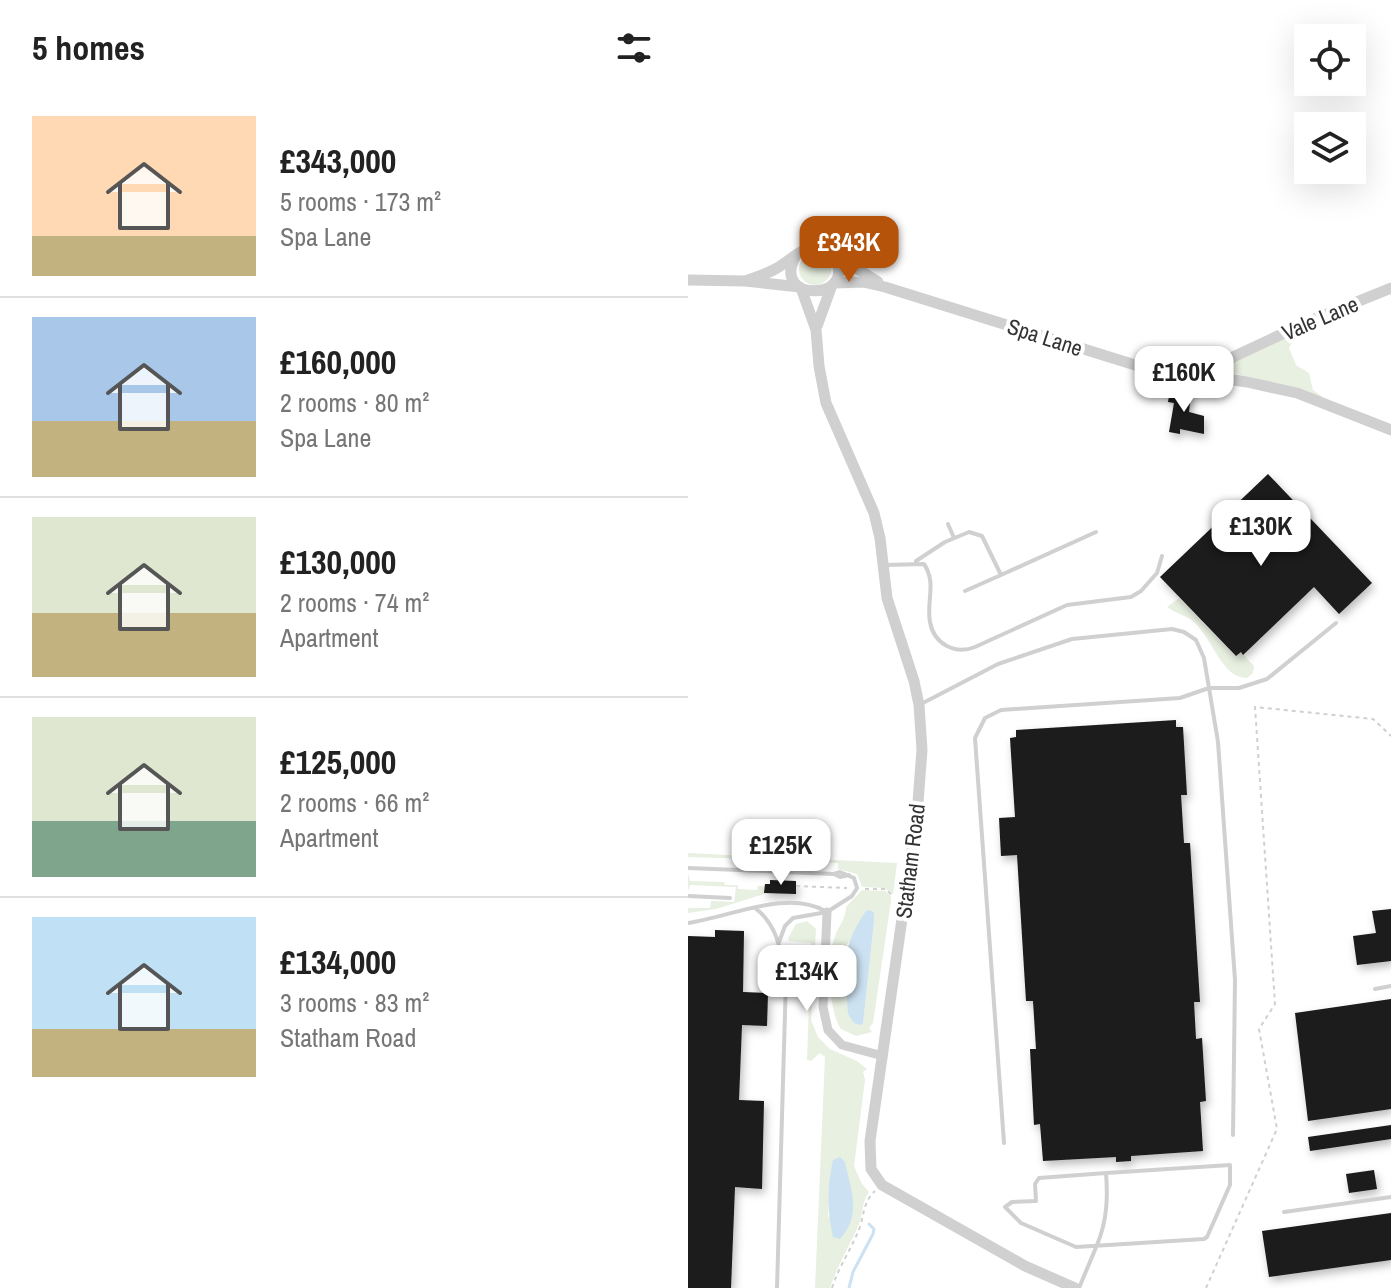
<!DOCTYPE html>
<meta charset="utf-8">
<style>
:root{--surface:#fff;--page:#f2f2f2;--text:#222;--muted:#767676;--line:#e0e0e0;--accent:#b45309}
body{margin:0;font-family:"Archivo Narrow",sans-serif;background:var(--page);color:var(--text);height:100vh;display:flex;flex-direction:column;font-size:30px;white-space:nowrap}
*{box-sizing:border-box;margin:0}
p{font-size:26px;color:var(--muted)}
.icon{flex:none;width:44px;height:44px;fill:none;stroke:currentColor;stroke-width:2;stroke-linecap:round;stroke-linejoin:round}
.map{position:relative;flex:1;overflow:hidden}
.panel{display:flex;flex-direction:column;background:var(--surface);width:688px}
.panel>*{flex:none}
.controls{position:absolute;left:606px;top:24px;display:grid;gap:16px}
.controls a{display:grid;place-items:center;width:72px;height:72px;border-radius:0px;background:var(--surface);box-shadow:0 8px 32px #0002;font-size:40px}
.price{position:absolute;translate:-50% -68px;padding:0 18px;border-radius:16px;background:#fff;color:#222;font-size:26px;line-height:52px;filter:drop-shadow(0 2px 4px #0008)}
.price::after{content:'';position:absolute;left:50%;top:48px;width:24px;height:18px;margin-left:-12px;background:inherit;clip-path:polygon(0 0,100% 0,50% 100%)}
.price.on{background:var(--accent);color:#fff}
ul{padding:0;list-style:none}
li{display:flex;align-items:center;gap:24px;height:200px;padding:0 32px}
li+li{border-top:2px solid var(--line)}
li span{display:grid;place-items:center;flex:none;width:224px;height:160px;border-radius:0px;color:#555}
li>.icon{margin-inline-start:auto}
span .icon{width:96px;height:96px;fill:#fffc;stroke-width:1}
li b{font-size:34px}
h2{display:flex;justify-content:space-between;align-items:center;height:96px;padding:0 32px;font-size:34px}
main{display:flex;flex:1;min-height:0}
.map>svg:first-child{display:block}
.green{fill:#e8f0e1;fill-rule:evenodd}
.water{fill:#cce1f1}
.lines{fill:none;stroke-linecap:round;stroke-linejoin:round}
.stream{stroke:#cce1f1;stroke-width:3}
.building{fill:#1a1a1a;filter:url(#shadow)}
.path{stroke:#d0d0d0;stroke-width:2;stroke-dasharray:4 4;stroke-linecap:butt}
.service{stroke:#d0d0d0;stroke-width:4}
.minor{stroke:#d0d0d0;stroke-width:9}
.tertiary{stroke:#d0d0d0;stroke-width:11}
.labels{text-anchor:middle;stroke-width:8;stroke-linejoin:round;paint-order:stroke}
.street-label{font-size:22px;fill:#333;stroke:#fff}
</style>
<main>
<section class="panel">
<h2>5 homes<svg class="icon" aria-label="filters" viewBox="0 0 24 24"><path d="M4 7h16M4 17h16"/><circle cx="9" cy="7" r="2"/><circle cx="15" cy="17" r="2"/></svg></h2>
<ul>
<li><span style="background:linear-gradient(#ffd9b3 75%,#c2b280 0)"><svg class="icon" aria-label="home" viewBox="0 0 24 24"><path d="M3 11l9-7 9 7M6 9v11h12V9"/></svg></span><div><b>£343,000</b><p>5 rooms · 173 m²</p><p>Spa Lane</p></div></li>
<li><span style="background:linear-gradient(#a9c7e8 65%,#c2b280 0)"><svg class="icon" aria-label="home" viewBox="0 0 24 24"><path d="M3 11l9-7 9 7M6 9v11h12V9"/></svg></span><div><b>£160,000</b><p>2 rooms · 80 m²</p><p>Spa Lane</p></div></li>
<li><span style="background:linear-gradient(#dfe7d0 60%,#c2b280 0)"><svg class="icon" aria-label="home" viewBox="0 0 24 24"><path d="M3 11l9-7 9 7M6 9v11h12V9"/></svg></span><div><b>£130,000</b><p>2 rooms · 74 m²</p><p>Apartment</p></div></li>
<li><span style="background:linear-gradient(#dfe7d0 65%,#7fa58c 0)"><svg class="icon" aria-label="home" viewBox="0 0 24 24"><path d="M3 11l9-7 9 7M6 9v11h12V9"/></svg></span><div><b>£125,000</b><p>2 rooms · 66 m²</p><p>Apartment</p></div></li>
<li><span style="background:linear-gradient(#bfe0f5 70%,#c2b280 0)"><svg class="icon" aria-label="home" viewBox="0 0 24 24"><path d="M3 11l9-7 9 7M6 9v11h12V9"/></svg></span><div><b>£134,000</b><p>3 rooms · 83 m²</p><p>Statham Road</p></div></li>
</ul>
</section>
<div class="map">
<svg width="703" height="1288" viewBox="0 0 703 1288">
<defs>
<filter id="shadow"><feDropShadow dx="2.5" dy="4.5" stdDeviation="4" flood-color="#0004"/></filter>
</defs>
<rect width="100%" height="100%" fill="#fff"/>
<!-- green -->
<path class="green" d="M111 269a16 16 0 1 1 32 0a16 16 0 1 1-32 0Z
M610 332 601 348 608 365 621 373 625 390 640 401 592 384 539 372 547 359Z
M491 598 547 656 553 652 566 666 565 673 559 678C534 678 525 640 507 623 499 615 488 614 479 607Z
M0 853 209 863 205 894 196 888 174 887 169 874 150 869V863L74 859 73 866H66V859L0 857Z
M0 873 2 881 36 882 37 885H50V889L69 890 70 886H77L76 894 28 909 0 913V908H22L23 901 46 902 48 887 2 885 0 891Z
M174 890 197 891 203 896V901L185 1023 181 1028 184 1032 168 1036 153 1029C140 1010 139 957 147 936 151 925 158 919 158 907ZM186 922 175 1024 172 1025 160 1014 158 945Z
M119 921 128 929 123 1020 130 1037 142 1049 169 1061 179 1069 175 1072 177 1080 166 1166 174 1184 181 1192C173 1203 175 1217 169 1229 159 1250 150 1265 142 1288H127L137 1057 132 1053 123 1061 119 1060 123 943 101 941 100 938 108 924ZM157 1162 160 1180 140 1218 143 1170Z"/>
<!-- water -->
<path class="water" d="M182 910 186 913V922L175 1024 172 1025 166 1023 160 1014C157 969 151 951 178 911Z
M152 1157 157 1162C163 1190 174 1215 152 1239L145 1237C139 1211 139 1186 145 1160Z"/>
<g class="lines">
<!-- stream -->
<path class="stream" d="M161 1288 165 1272 185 1234 186 1229 181 1224"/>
</g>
<!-- building -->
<path class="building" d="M482 390 503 392 501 412 516 416V434L492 429V434L481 432 486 403 480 402Z
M580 474 684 583 651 614 626 587 555 655 553 652 548 656 472 577Z
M488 720V727H495L499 795H493L496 843H502L512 1002H506L508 1039 514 1038 518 1101 512 1102 515 1151 443 1156V1161L428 1162V1157L355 1161 352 1124 346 1125 342 1049H348L345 1001H338L329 855 313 856 311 818 327 817 322 738 328 737V730Z
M82 880 108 881V894L76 893 77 884H82Z
M703 909V961L669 965 665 936 688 933 684 911Z
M27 930 56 931 55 992 80 993 79 1026 54 1025 51 1100 76 1101 74 1189 47 1187 43 1288H0V936L27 937Z
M703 999V1109L620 1121 607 1013Z
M703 1125V1139L622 1151 620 1137Z
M686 1170 689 1189 661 1193 658 1174Z
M703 1213V1260L581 1277 574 1231Z"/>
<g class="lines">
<!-- path -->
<path class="path" d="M108 886 159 888
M177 889H197L204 895
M144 1288C151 1266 164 1248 172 1227 176 1213 176 1201 187 1191
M518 1288 589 1129 571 1029 587 1004 567 707 685 719 703 736"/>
<!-- service -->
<path class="service" d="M260 524 266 538
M228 561 257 542 281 532 294 536 313 575 277 591
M198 565 236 564C249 583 238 602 242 622 246 644 267 655 287 647L379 605 443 597 453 591 469 573 474 556
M313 575 408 532
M233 704 310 664 384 639 484 629 496 632 508 640 516 658 530 742 547 980 545 1135
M0 868 146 874 152 872 166 878 169 888 164 896 139 912 105 918 97 926 91 942
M146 874 152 877 161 875
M0 896 42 898
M67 908C90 925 93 952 98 979L89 1288
M0 923C42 917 99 889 137 911
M687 989 703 986
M316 1143 287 738 297 718 313 710 492 698 521 688H551L579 679 648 623
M596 1212 703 1197
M391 1288 409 1245C419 1221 420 1198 418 1173L542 1165V1185L519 1237 516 1239 388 1247 333 1223 317 1207 324 1202 348 1201 347 1184 351 1178 418 1173"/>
<!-- minor -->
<path class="minor" d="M139 912 135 1007 140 1030 154 1045 195 1056"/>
<!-- tertiary -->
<path class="tertiary" d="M108 255C80 306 178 300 143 253
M0 280 57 281 112 287
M57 281C68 277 79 274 89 268 105 259 116 243 137 248L190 282
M146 283 175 282 197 287 447 365 559 382 609 393 703 430
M113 288 128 330 131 366 138 403 186 513 192 538 199 598 226 681 231 705 234 750 229 815 182 1141 183 1169 194 1185 337 1266 387 1288
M129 326 144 285
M527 378 530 368 545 357 624 320 703 288"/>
</g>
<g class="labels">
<!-- street labels -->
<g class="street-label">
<text transform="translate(632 318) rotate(-23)" y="8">Vale Lane</text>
<text transform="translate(357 337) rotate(18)" y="8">Spa Lane</text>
<text transform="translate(222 861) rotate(-83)" y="8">Statham Road</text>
</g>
</g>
</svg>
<div class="controls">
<a><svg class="icon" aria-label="locate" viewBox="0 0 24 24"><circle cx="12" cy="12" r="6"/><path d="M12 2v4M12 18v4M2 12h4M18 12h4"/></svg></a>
<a><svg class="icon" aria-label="layers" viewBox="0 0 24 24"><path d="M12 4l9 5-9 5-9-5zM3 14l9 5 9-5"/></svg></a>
</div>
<b class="price on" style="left:161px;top:284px">£343K</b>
<b class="price" style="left:496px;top:414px">£160K</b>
<b class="price" style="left:573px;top:568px">£130K</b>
<b class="price" style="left:93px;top:887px">£125K</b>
<b class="price" style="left:119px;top:1013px">£134K</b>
</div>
</main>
